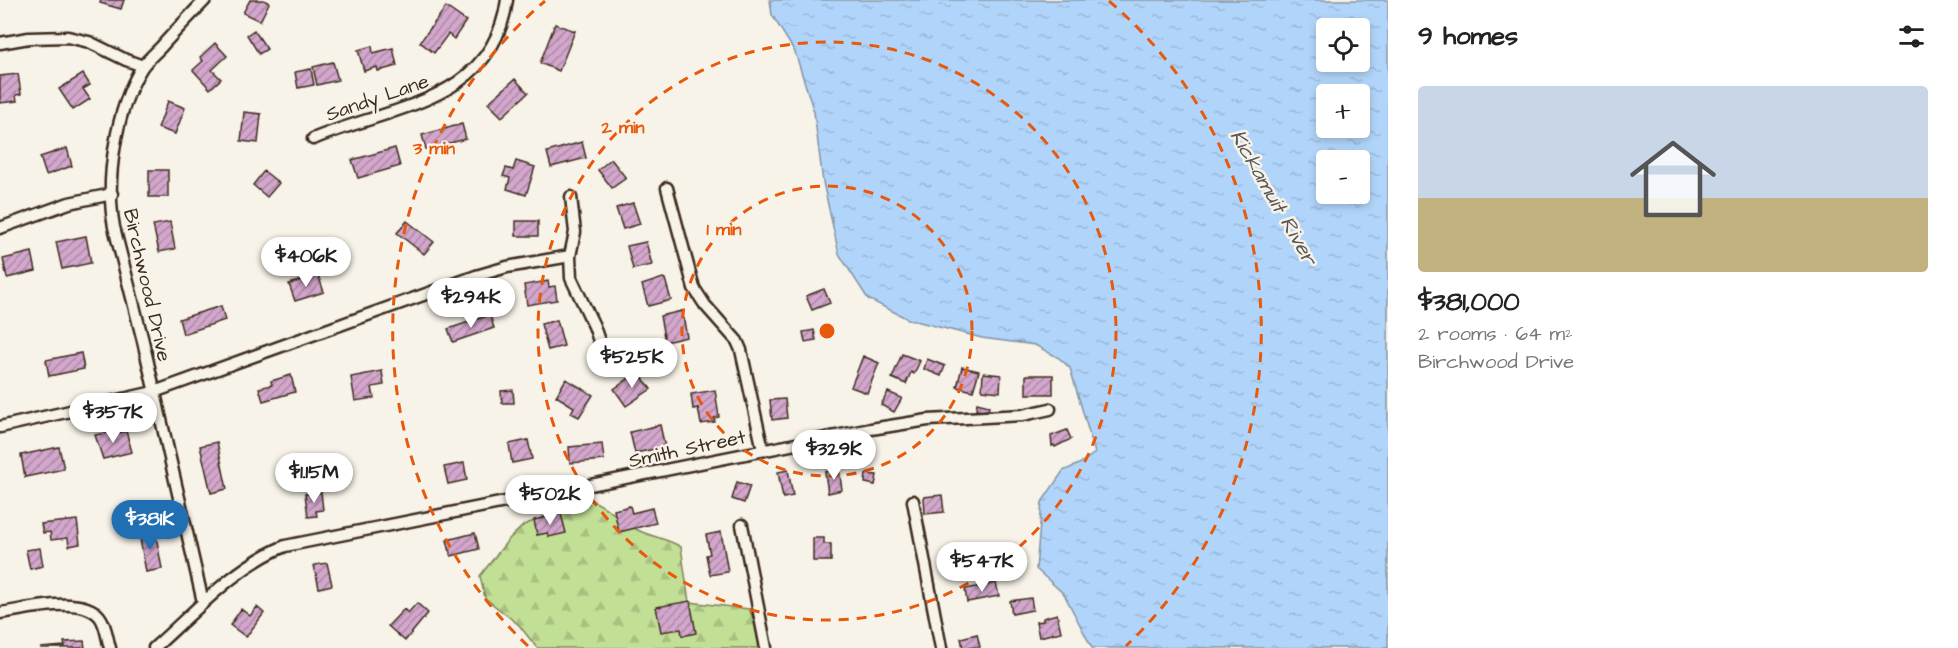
<!DOCTYPE html>
<meta charset="utf-8">
<style>
:root{--surface:#fff;--page:#f2f2f2;--text:#222;--muted:#767676;--line:#e0e0e0;--accent:#1f6fb2}
body{margin:0;font-family:"Architects Daughter",sans-serif;background:var(--page);color:var(--text);height:100vh;display:flex;flex-direction:column;font-size:22px;white-space:nowrap}
*{box-sizing:border-box;margin:0}
p{font-size:20px;color:var(--muted)}
.icon{flex:none;width:33px;height:33px;fill:none;stroke:currentColor;stroke-width:2;stroke-linecap:round;stroke-linejoin:round}
.map{position:relative;flex:1;overflow:hidden}
.details{display:flex;flex-direction:column;background:var(--surface);width:570px}
.details>*{flex:none}
.fabs{position:absolute;left:1316px;top:18px;display:grid;gap:12px}
.fabs a{display:grid;place-items:center;width:54px;height:54px;border-radius:6px;background:var(--surface);box-shadow:0 3px 9px #0003;font-size:30px}
.price{position:absolute;translate:-50% -51px;padding:0 14px;border-radius:21px;background:#fff;color:#222;font-size:20px;line-height:39px;filter:drop-shadow(0 2px 3px #0008)}
.price::after{content:'';position:absolute;left:50%;top:36px;width:18px;height:14px;margin-left:-9px;background:inherit;clip-path:polygon(0 0,100% 0,50% 100%)}
.price.selected{background:var(--accent);color:#fff}
ul{padding:0;list-style:none}
li{display:grid;align-content:center;gap:12px;height:318px;padding:0 30px}
li+li{border-top:2px solid var(--line)}
li span{display:grid;place-items:center;height:186px;border-radius:6px;color:#555}
li>.icon{margin-inline-start:auto}
span .icon{width:108px;height:108px;fill:#fffc;stroke-width:1}
li b{font-size:26px}
h2{display:flex;justify-content:space-between;align-items:center;height:72px;padding:0 30px;font-size:26px}
main{display:flex;flex:1;min-height:0}
.map>svg:first-child{display:block}
.forest{fill:url(#forest-firs);stroke:#7e845a;stroke-width:1.5}
.water{fill:url(#water-ripples);stroke:#8291a2;stroke-width:1.5;fill-rule:evenodd}
.building{fill:url(#building-hatch);stroke:#3b2a1e;stroke-width:1.5}
.lines{fill:none;stroke-linecap:round;stroke-linejoin:round}
.minor-casing{stroke:#3b2a1e;stroke-width:15}
.minor{stroke:#f7f3e8;stroke-width:10}
.ring{fill:none;stroke:#e8590c;stroke-width:3;stroke-dasharray:10 8}
.labels{text-anchor:middle;stroke-width:5;stroke-linejoin:round;paint-order:stroke}
.street-label{font-size:20px;fill:#3b2a1e;stroke:#f7f3e8}
.water-label{font-size:21px;font-style:italic;fill:#585555;stroke:#f7f3e8}
.centre{fill:#e8590c;stroke:#f7f3e8;stroke-width:3}
.ring-label{font-size:18px;text-anchor:middle;font-weight:bold;fill:#e8590c;stroke:#f7f3e8;stroke-width:5;stroke-linejoin:round;paint-order:stroke}
</style>
<main>
<div class="map">
<svg width="1388" height="648" viewBox="0 0 1388 648">
<defs>
<pattern id="forest-firs" width="22" height="20" patternUnits="userSpaceOnUse" patternTransform="scale(1.5)"><rect width="22" height="20" fill="#c2df96"/><path d="M5 1l3.5 6h-7zM16 11l3.5 6h-7z" fill="#a8c081"/></pattern>
<pattern id="water-ripples" width="26" height="14" patternUnits="userSpaceOnUse" patternTransform="scale(1.5)"><rect width="26" height="14" fill="#b1d5fa"/><path d="M2 4q2-2 4 0t4 0M15 11q2-2 4 0t4 0" fill="none" stroke="#99b7d6"/></pattern>
<pattern id="building-hatch" width="6" height="6" patternUnits="userSpaceOnUse" patternTransform="scale(1.5)"><rect width="6" height="6" fill="#d3a7cc"/><path d="M-1 1l2-2M0 6l6-6M5 7l2-2" fill="none" stroke="#ac88a5"/></pattern>
</defs>
<rect width="100%" height="100%" fill="#f7f3e8"/>
<filter id="ink" filterUnits="userSpaceOnUse"><feTurbulence type="fractalNoise" baseFrequency=".0167" numOctaves="2"/><feDisplacementMap in="SourceGraphic" scale="12" xChannelSelector="R" yChannelSelector="G"/><feConvolveMatrix kernelMatrix="1 2 1 2 8 2 1 2 1" color-interpolation-filters="sRGB"/></filter>
<g filter="url(#ink)">
<!-- forest -->
<path class="forest" d="M588 499C607 505 619 520 636 529 650 537 667 538 681 547L689 602 749 609 759 634 762 648H537L519 625 485 598 480 576 508 540 524 525Z"/>
<!-- water -->
<path class="water" d="M770 0H1388V648H1092L1064 594 1036 569 1042 502 1063 471 1079 464 1095 453 1070 368 1059 358 1035 345 982 338 908 319 868 299 839 254 823 182 814 112 795 52 772 15ZM1326 28H1359V62H1326ZM1326 94H1359V128H1326ZM1326 160H1359V194H1326Z"/>
<!-- building -->
<path class="building" d="M101 0H124L121 9 100 3Z
M250 0H264L269 3 260 21 243 13Z
M446 7 466 21 454 39 448 34 434 53 420 42Z
M555 24 575 31 559 71 540 63Z
M254 30 267 49 259 54 247 35Z
M215 43 227 56 212 70 221 79 210 89 193 70 203 61 200 57Z
M372 46 373 53 393 48 397 66 378 71 377 67 364 71 358 50Z
M333 62 338 80 317 85 313 67Z
M311 69 314 85 298 88 295 72Z
M18 74 21 94 16 95 17 101 0 103V76Z
M83 74 90 85 83 89 90 99 73 110 59 89Z
M515 79 528 93 502 117 488 103Z
M168 101 185 108 175 134 158 128Z
M244 112 261 114 258 143 241 141Z
M462 124 466 139 426 149 422 135Z
M582 142 586 158 551 167 547 152Z
M67 148 72 166 46 175 40 157Z
M395 148 400 166 358 178 352 160Z
M611 159 626 178 612 188 598 170Z
M516 161 535 167 526 195 507 189 510 178 503 176 506 168 513 170Z
M149 170H168V197H149Z
M264 171 279 183 267 197 253 185Z
M633 203 640 224 623 229 616 208Z
M407 221 434 242 424 254 397 233Z
M516 221H538V236H516Z
M170 222 175 249 159 252 153 225Z
M86 236 91 263 62 269 56 242Z
M646 242 652 265 633 269 627 246Z
M32 252 36 271 7 278 3 259Z
M318 275 324 292 295 301 289 284Z
M663 278 665 279 671 300 648 306 642 285Z
M548 281 549 287 555 286 557 300 527 305 524 285Z
M824 289 830 303 812 310 806 296Z
M221 306 225 320 183 334 179 319Z
M682 311 687 337 665 342 660 316Z
M490 315 494 328 453 342 448 329Z
M557 320 564 346 548 350 541 324Z
M814 330 816 340 805 342 803 332Z
M81 353 84 369 49 376 46 360Z
M902 354 920 361 914 374 911 372 906 384 892 378Z
M863 356 879 363 867 393 851 387Z
M927 359 945 366 941 376 924 369Z
M962 367 979 371 973 391 957 387Z
M382 371 384 385 372 387 374 398 355 401 351 377Z
M638 372 651 389 626 406 614 389Z
M983 373 1001 375 1000 392 982 390Z
M291 375 295 392 263 401 259 388 272 385 271 381Z
M1026 375H1053V394H1026Z
M566 379 593 395 579 417 571 413 574 407 556 396Z
M513 390 514 403H502L501 391Z
M715 390 719 417 714 418 715 422 701 424 698 408 693 409 691 394Z
M888 392 902 398 894 412 881 405Z
M785 399 787 418 772 420 770 400Z
M977 403 989 406 988 412 976 410Z
M660 425 665 447 635 453 630 432Z
M1067 430 1071 439 1055 447 1054 445 1052 446 1051 436Z
M126 431 132 452 103 459 95 435 110 432 111 435Z
M528 440 532 459 512 463 509 444Z
M217 442 227 489 211 493 200 446Z
M602 444 604 460 570 463 569 447Z
M59 447 64 469 25 477 21 455Z
M464 463 467 480 448 484 444 467Z
M839 469 842 490 828 493 825 472Z
M788 470 793 496 783 498 778 472Z
M866 474 877 475 875 485 865 483Z
M737 482 750 486 744 503 732 499Z
M321 492 323 510 316 511 317 516 308 517 305 494Z
M942 495 944 512 925 514 924 497Z
M630 506 632 513 652 508 656 523 619 532 614 510Z
M561 514 566 533 549 537 547 533 537 535 534 520Z
M77 520 80 544 69 546 68 538 51 540 50 532 43 533 41 524Z
M155 530 162 569 146 572 139 533Z
M721 532 728 572 710 575 706 555 710 554 706 535Z
M475 533 479 549 451 556 447 540Z
M813 538H824V544H831V561H813Z
M40 548 43 566 30 569 26 550Z
M987 557 989 569 968 573 965 562Z
M327 563 332 585 319 588 314 565Z
M996 583 999 596 967 602 965 589Z
M1031 598 1033 610 1012 614 1010 601Z
M690 601 696 633 682 636 681 629 661 632 656 607Z
M417 603 428 613 405 641 388 626 404 609 408 613Z
M257 607 264 613 246 637 230 625 241 609 250 616Z
M1057 614 1061 632 1039 637 1036 622 1043 621V618Z
M977 634 980 647 963 648 961 638Z
M84 641 85 648H40L65 646 64 642Z"/>
<g class="lines">
<!-- minor casing -->
<g class="minor-casing">
<path id="minor" d="M0 43 29 38 68 37 89 42 126 60 143 66
M313 139C391 106 493 103 507 0
M667 188 694 288 705 305 737 341 741 350 763 450
M571 197 575 232 570 256 571 278 594 326 602 350
M0 228 69 203 112 194
M0 427 154 392 476 276 507 267 570 256
M913 501 941 648
M742 525 766 648
M203 602 143 341 114 227C105 179 116 109 142 67 147 60 155 53 161 47 175 31 190 16 205 0
M0 613C25 610 82 594 100 617 106 625 107 638 110 648
M154 648C195 612 234 567 285 546L871 429 928 420 1023 415 1050 409"/>
</g>
<!-- minor -->
<use href="#minor" class="minor"/>
</g>
</g>
<!-- distance rings -->
<g class="ring">
<circle cx="827" cy="331" r="145"/>
<circle cx="827" cy="331" r="289"/>
<path d="M528 646A434 434 0 0 1 545 1M1109 1A434 434 0 0 1 1126 646"/>
</g>
<g class="labels">
<!-- street labels -->
<g class="street-label">
<text transform="translate(377 97) rotate(-19)" y="7">Sandy Lane</text>
<text transform="translate(148 285) rotate(77)" y="7">Birchwood Drive</text>
<text transform="translate(687 448) rotate(-12)" y="7">Smith Street</text>
</g>
<!-- water labels -->
<g class="water-label">
<text transform="translate(1274 197) rotate(60)" y="7">Kickamuit River</text>
</g>
</g>
<circle cx="827" cy="331" r="9" class="centre"/>
<g class="ring-label">
<text x="623" y="133">2 min</text>
<text x="434" y="154">3 min</text>
<text x="724" y="235">1 min</text>
</g>
</svg>
<div class="fabs">
<a><svg class="icon" aria-label="locate" viewBox="0 0 24 24"><circle cx="12" cy="12" r="6"/><path d="M12 2v4M12 18v4M2 12h4M18 12h4"/></svg></a>
<a>+</a>
<a>−</a>
</div>
<b class="price" style="left:306px;top:288px">$406K</b>
<b class="price" style="left:471px;top:329px">$294K</b>
<b class="price" style="left:632px;top:389px">$525K</b>
<b class="price" style="left:113px;top:444px">$357K</b>
<b class="price" style="left:834px;top:481px">$329K</b>
<b class="price" style="left:314px;top:504px">$1.15M</b>
<b class="price" style="left:550px;top:526px">$502K</b>
<b class="price selected" style="left:150px;top:551px">$381K</b>
<b class="price" style="left:982px;top:593px">$547K</b>
</div>
<section class="details">
<h2>9 homes<svg class="icon" aria-label="filters" viewBox="0 0 24 24"><path d="M4 7h16M4 17h16"/><circle cx="9" cy="7" r="2"/><circle cx="15" cy="17" r="2"/></svg></h2>
<ul>
<li><span style="background:linear-gradient(#c9d6e8 60%,#c2b280 0)"><svg class="icon" aria-label="home" viewBox="0 0 24 24"><path d="M3 11l9-7 9 7M6 9v11h12V9"/></svg></span><div><b>$381,000</b><p>2 rooms · 64 m²</p><p>Birchwood Drive</p></div></li>
</ul>
</section>
</main>
